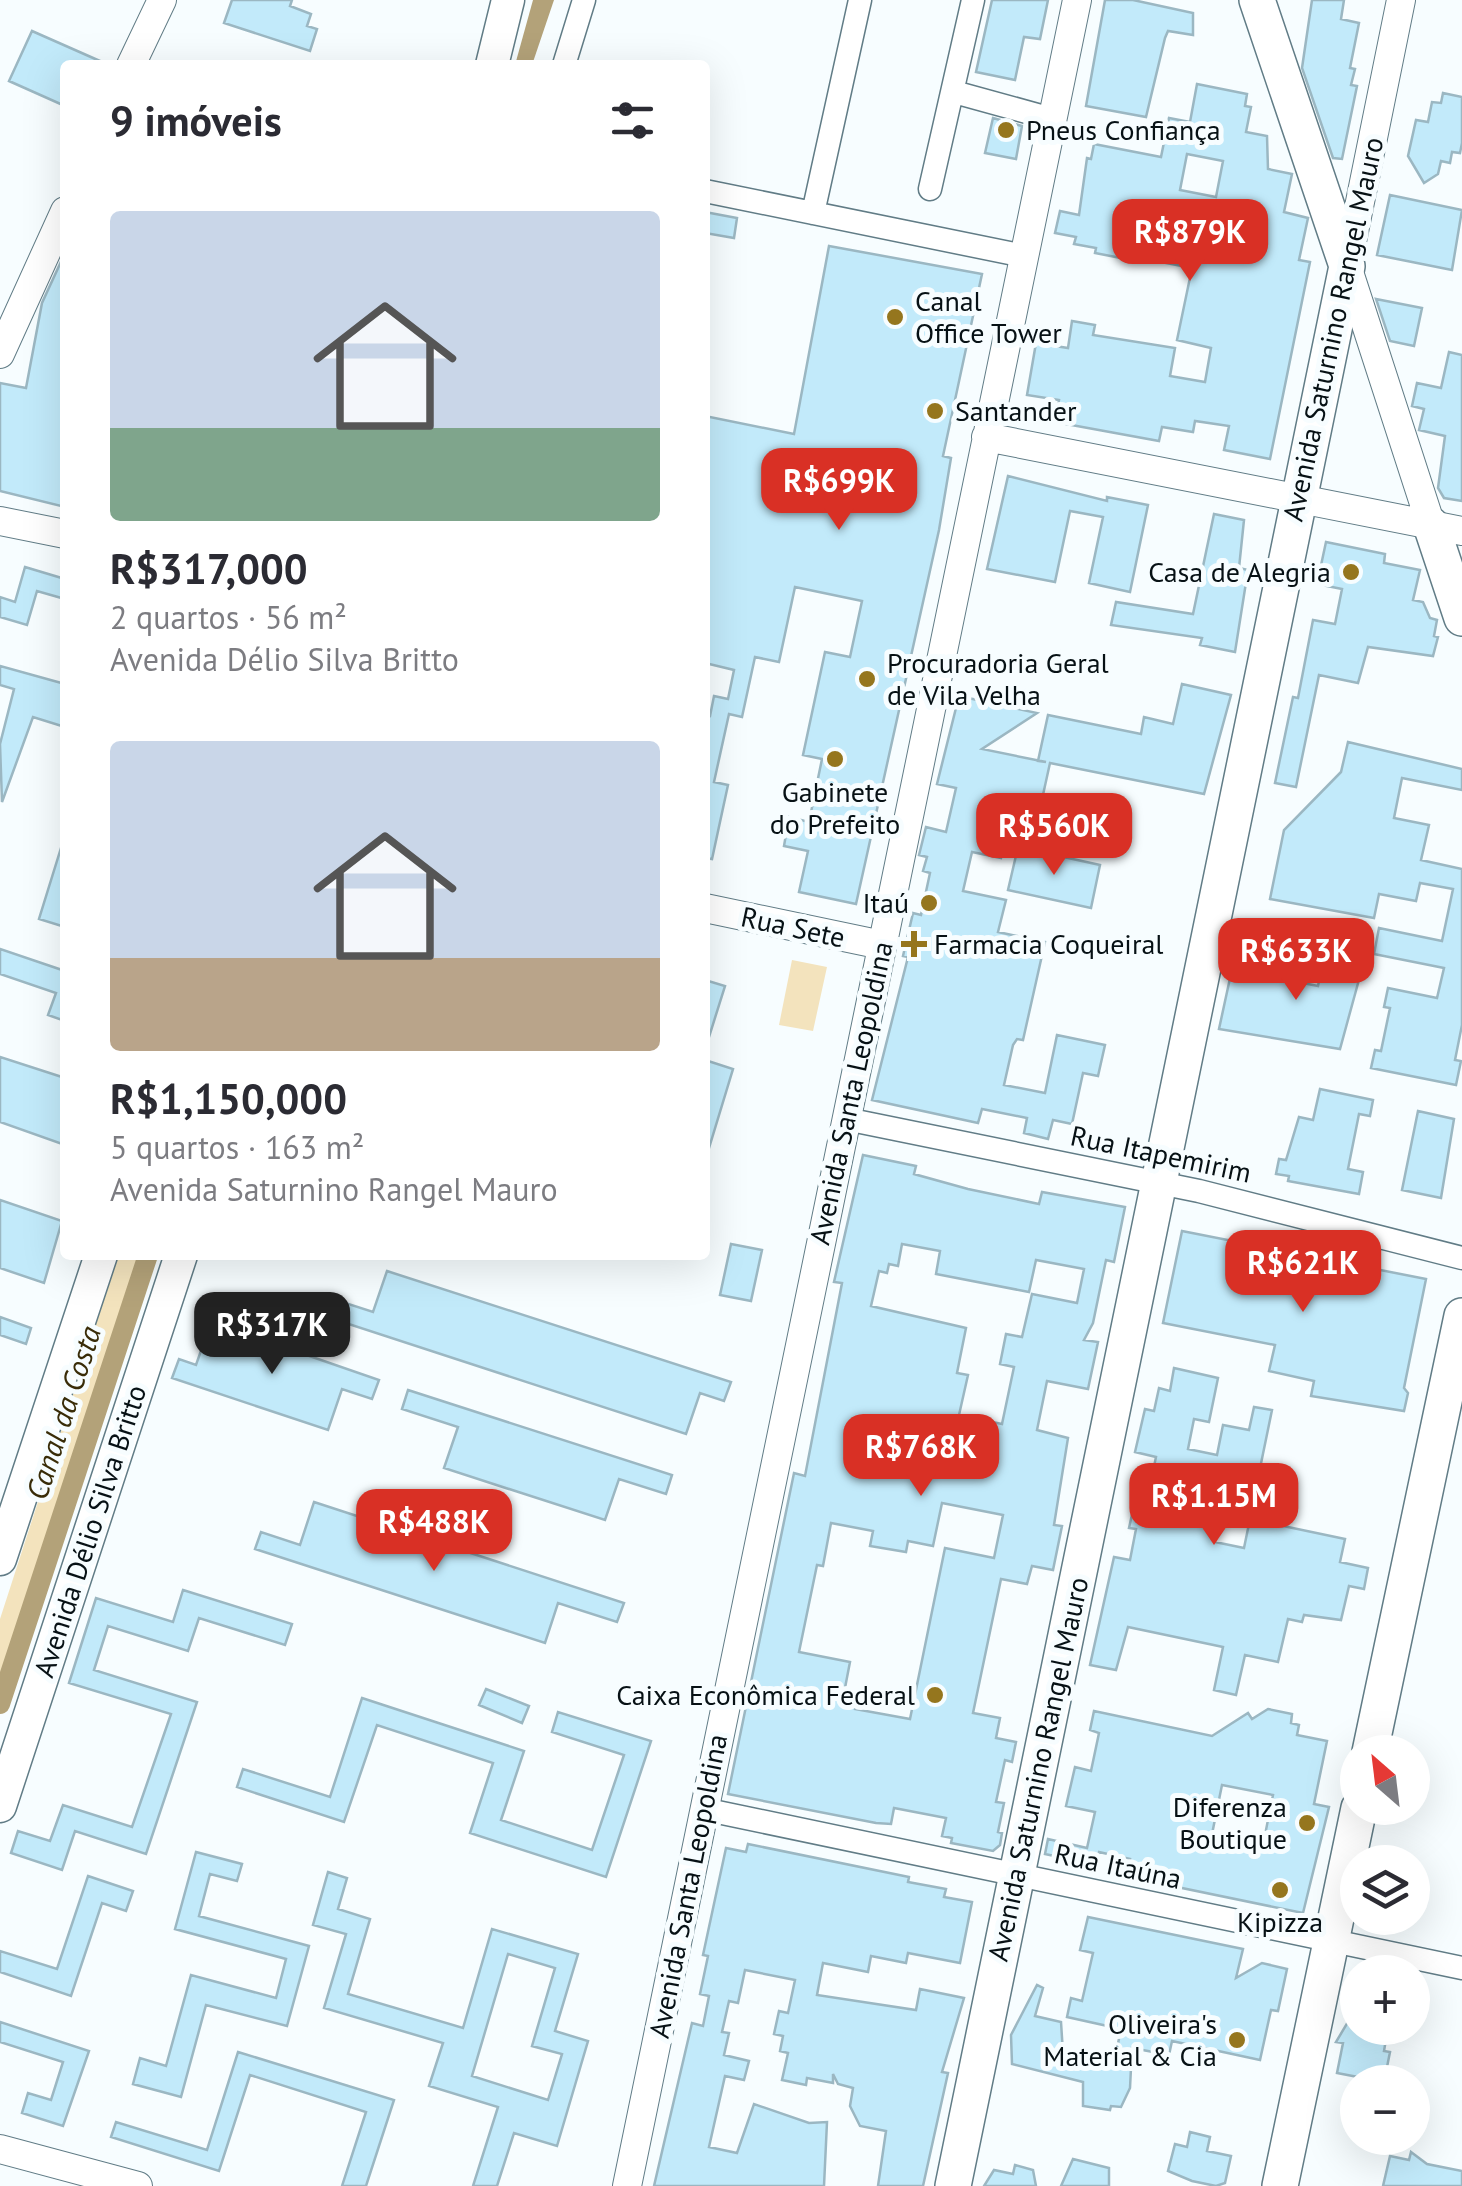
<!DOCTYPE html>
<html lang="pt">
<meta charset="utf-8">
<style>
:root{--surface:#fff;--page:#f2f2f3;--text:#2b2b33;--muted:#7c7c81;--accent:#d93025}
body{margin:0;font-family:"PT Sans",sans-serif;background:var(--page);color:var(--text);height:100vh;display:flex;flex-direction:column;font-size:38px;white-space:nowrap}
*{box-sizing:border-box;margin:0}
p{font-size:32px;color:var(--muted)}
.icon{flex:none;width:55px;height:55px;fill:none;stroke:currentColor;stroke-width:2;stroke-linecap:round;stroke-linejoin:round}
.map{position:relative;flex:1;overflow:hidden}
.drawer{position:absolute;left:60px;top:60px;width:650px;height:1200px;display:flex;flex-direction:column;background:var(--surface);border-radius:10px;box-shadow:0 10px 40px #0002}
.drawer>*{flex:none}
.needle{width:65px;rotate:332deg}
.controls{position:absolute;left:1340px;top:1735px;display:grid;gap:20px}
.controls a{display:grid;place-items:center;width:90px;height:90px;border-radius:50%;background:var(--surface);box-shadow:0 10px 40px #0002;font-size:50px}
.price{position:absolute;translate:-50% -85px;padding:0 22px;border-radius:20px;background:var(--accent);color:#fff;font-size:32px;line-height:65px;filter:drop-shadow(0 2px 5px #0008)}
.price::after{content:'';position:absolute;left:50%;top:60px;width:30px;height:22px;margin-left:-15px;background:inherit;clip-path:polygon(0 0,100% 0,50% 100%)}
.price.active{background:#222;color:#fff}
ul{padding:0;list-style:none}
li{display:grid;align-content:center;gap:20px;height:530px;padding:0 50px}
li span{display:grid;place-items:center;height:310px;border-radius:10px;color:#555}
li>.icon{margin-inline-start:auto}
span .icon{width:180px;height:180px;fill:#fffc;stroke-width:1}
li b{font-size:42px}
h2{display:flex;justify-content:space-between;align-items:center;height:120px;padding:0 50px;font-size:42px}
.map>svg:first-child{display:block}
.green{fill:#f3e3bd}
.water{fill:#b3a279}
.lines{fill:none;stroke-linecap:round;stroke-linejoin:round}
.canal{stroke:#b3a279;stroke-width:20}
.building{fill:#c2eafa;stroke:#9bb7c2;stroke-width:2.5;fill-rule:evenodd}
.minor-casing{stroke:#617c86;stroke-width:25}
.tertiary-casing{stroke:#617c86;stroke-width:30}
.secondary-casing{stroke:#617c86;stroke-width:35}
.primary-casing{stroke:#617c86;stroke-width:38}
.minor{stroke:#fff;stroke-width:22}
.tertiary{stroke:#fff;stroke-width:28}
.secondary{stroke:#fff;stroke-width:32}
.primary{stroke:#fff;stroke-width:35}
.poi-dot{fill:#95761e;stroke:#f7fdff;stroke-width:4}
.labels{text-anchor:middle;stroke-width:10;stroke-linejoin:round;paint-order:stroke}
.poi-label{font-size:28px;fill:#071115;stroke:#f7fdff;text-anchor:start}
.street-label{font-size:28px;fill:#071115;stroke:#f7fdff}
.water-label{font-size:30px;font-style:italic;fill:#392c08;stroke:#f7fdff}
</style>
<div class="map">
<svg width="1462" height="2186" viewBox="0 0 1462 2186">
<rect width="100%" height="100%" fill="#f7fdff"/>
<!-- green -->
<path class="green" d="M792 960 827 967 813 1031 779 1025Z
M118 1255H152L0 1708V1619Z"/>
<!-- water -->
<path class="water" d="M533 0H554L532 65H515Z"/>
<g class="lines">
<!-- canal -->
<path class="canal" d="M0 1704 148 1255"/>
</g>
<!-- building -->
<path class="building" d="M232 0H292L290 6 311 14 307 26 317 29 310 51 224 23Z
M992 0H1048L1040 39 1024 37 1015 80 976 72Z
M1105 0H1133L1193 13V35L1168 31 1165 38 1146 117 1086 106Z
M1312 0H1344L1341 19 1359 23 1350 68 1355 69 1351 85 1357 86 1342 159 1333 158 1302 68Z
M32 31 109 65H65V106L9 81Z
M1197 84 1247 94 1245 106 1251 107 1246 132 1267 136 1268 169 1292 174 1284 212 1308 218 1299 260 1310 262 1270 459 1224 450 1229 426 1195 421 1193 432 1162 427 1159 441 1055 422 1059 400 1027 395 1036 343 1068 348 1072 321 1095 325 1093 335 1175 348 1170 376 1205 382 1211 348 1177 340 1192 268 1166 263 1167 230 1133 223 1126 259 1095 253 1096 248 1074 244 1076 237 1055 233 1060 211 1079 215 1087 158 1091 159 1094 144 1161 157 1169 118 1190 122ZM1187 154 1223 161 1216 197 1180 190Z
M1443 93 1462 97V143L1460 153 1452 152 1450 163 1441 161 1438 174 1424 183 1408 156 1416 120 1428 122 1432 102 1441 103Z
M993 118 1022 126 1016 159 985 153Z
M1390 195 1462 210 1452 270 1377 255Z
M705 212 737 218 734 238 705 233Z
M829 246 982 274 943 456 951 458 939 530 856 904 799 892 808 851 784 846 789 817 809 822 822 759 803 755 825 652 850 657 862 601 795 587 779 662 755 657 742 717 729 714 714 782 728 785 712 859 705 858V715L710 716 714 696 728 699 734 670 705 663V416L794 434Z
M65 253V507L0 491V383L26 388 42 303Z
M1376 299 1422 308 1414 346 1390 341Z
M1449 352 1462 355V501L1444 498 1438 488 1445 436 1419 430 1424 409 1412 406 1417 383 1441 388Z
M1008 476 1107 501V497L1148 505 1130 592 1089 583 1103 517 1070 511 1055 582 987 569Z
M1214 514 1244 520 1239 568 1248 570 1235 652 1200 645 1202 638 1111 625 1116 602 1193 614Z
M1326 542 1385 554 1384 563 1420 570 1413 600 1423 602 1430 618 1437 620 1434 636 1438 637 1433 656 1368 647 1358 683 1319 675 1296 787 1275 783 1293 697 1298 698 1313 620 1335 624 1342 589 1317 584Z
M25 567 65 579V599L37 591 27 625 0 617V597L15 602Z
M0 666 65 684V727L33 717 2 802 0 744 14 689 0 685Z
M1182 684 1231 695 1204 794 1050 763 1039 813 1012 807 1001 858 972 852 963 891 1006 900 998 932 1045 942 1023 1040 1017 1039 1013 1045 1004 1085 1045 1093 1057 1035 1105 1045 1098 1076 1083 1073 1072 1124 1053 1120 1048 1139 1024 1133 1027 1118 982 1109 978 1123 872 1100 908 957 903 956 913 913 921 915 930 873 923 871 927 857 919 855 926 827 946 832 956 788 937 784 959 696 1037 713 982 749 1046 762 1038 761 1048 715 1141 734 1144 717 1173 724Z
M1348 742 1462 769V790L1402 778 1394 818 1429 825 1421 860 1462 869V1025L1455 1060 1461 1061 1456 1085 1371 1068 1375 1050 1381 1051 1390 1008 1384 1007 1388 988 1437 998 1444 968 1374 954 1379 928 1442 941 1453 889 1420 883 1416 901 1379 894 1374 918 1270 899 1284 830 1341 772Z
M1018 847 1100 865 1091 908 1008 890Z
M61 848 65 849V927L39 919Z
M1326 946 1366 954 1340 1049 1219 1029 1232 969 1318 986Z
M0 949 65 971V1021L48 1015 56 993 0 974Z
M705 980 725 986 709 1037 705 1036Z
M0 1057 65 1078V1145L0 1122Z
M705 1060 733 1069 709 1148H705Z
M1320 1089 1373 1100 1370 1116 1359 1114 1348 1169 1363 1172 1359 1194 1288 1181 1289 1176 1276 1174 1279 1159 1286 1160 1299 1117 1313 1120Z
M1418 1111 1454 1119 1441 1198 1402 1190Z
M863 1155 916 1166 914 1174 968 1189 1039 1204 1042 1192 1125 1207 1114 1262 1106 1260 1093 1323 1084 1340 1098 1342 1088 1389 1047 1381 1037 1430 1068 1438 1054 1525 1062 1526 1053 1570 1032 1566 1027 1584 1001 1579 973 1713 1000 1718 996 1738 1016 1742 1012 1762 1005 1760 996 1802 1004 1803 998 1832 1002 1833 1000 1845 993 1851 951 1843 952 1838 942 1836 946 1818 894 1808 891 1824 876 1823 728 1794 794 1473 805 1476 842 1283 834 1282ZM902 1244 940 1251 936 1274 1029 1292 1036 1260 1084 1269 1077 1303 1032 1294 1022 1337 1006 1334 1000 1364 1014 1367 1002 1424 959 1415 968 1375 957 1373 966 1328 871 1306 879 1271 887 1273 889 1264 898 1266ZM942 1503 1003 1515 994 1558 945 1548 910 1719 855 1709 857 1695 844 1693 850 1662 799 1652 817 1565 823 1566 831 1523 873 1531 870 1546 906 1552 908 1541 933 1546Z
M0 1200 62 1221 44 1283 0 1268Z
M1182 1231 1426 1279 1404 1388 1408 1393 1404 1411 1311 1396 1314 1381 1269 1371 1275 1345 1163 1323Z
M731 1244 762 1250 751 1301 720 1295Z
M387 1271 731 1382 724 1401 700 1393 686 1434 324 1316 330 1298 373 1312Z
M0 1317 31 1328 26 1344 0 1335Z
M211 1322 379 1380 372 1399 342 1389 328 1430 172 1378 179 1359 196 1365Z
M1174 1368 1218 1378 1209 1422 1194 1419 1188 1449 1217 1455 1223 1425 1249 1430 1254 1407 1272 1410 1258 1478 1242 1475 1238 1493 1226 1490 1215 1542 1244 1548 1250 1519 1345 1539 1340 1562 1368 1568 1364 1589 1349 1586 1341 1620 1304 1615 1302 1622 1288 1619 1278 1662 1245 1655 1236 1695 1214 1690 1223 1647 1128 1627 1116 1670 1090 1665 1114 1557 1130 1560 1136 1529 1129 1528 1135 1501 1146 1504 1156 1457 1135 1452 1145 1409 1154 1411 1159 1388 1170 1391Z
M408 1390 672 1475 666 1494 619 1479 605 1520 444 1468 458 1427 402 1409Z
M314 1502 624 1603 617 1622 558 1603 545 1643 255 1549 261 1532 300 1545Z
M183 1590 292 1624 285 1645 199 1618 188 1651 108 1626 94 1670 197 1702 146 1854 75 1831 62 1870 11 1853 18 1831 50 1841 63 1805 132 1827 171 1714 69 1683 96 1598 173 1622Z
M486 1689 529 1706 522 1723 479 1705Z
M362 1698 524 1751 501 1820 592 1850 624 1755 552 1732 558 1712 651 1741 606 1877 470 1833 493 1763 377 1725 344 1822 237 1787 243 1769 330 1797Z
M1268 1709 1292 1714 1291 1723 1299 1725 1297 1735 1327 1741 1314 1804 1329 1807 1303 1913 1148 1881 1150 1873 1128 1869 1130 1859 1099 1852 1096 1865 1045 1854 1048 1839 1087 1848 1095 1812 1066 1806 1075 1767 1091 1771 1099 1733 1090 1730 1094 1711 1212 1736 1248 1713 1252 1719ZM1222 1785 1273 1795 1262 1850 1211 1839Z
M748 1844 909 1877 908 1882 946 1889 944 1897 972 1902 960 1963 908 1953 906 1963 871 1956 868 1972 823 1963 817 1995 916 2010 920 1989 964 1998 942 2072 948 2073 923 2186H878L886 2131 860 2126 850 2106 853 2088 838 2084 833 2074V2083L807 2078 806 2085 782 2080 788 2053 780 2051 783 2036 774 2034 779 2011 788 2013 795 1980 745 1970 738 2003 729 2001 722 2032 729 2033 724 2055 749 2061 744 2080 725 2076 709 2147 737 2153 754 2104 809 2123 827 2122 824 2186H654L692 2023 703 2026 709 1996 700 1994 708 1956 703 1955 726 1848 746 1852Z
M196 1852 242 1864 237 1881 210 1874 199 1916 309 1946 287 2026 206 2005 181 2097 133 2084 140 2058 166 2066 191 1975 276 1998 286 1959 175 1929Z
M328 1872 347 1878 338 1909 370 1919 348 1994 463 2028 492 1929 578 1954 555 2031 588 2041 557 2146 514 2133 497 2186H473L498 2107 429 2086 443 2043 324 2008 346 1934 313 1925ZM508 1954 555 1968 532 2046 562 2054 548 2100 472 2076Z
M88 1876 133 1891 126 1911 102 1903 71 1996 0 1972V1951L57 1969Z
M1088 1917 1243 1949 1236 1978 1262 1963 1287 1969 1278 2011 1271 2010 1260 2060 1172 2041 1169 2055 1132 2048 1130 2088 1121 2107 1111 2106 1110 2110 1083 2106V2082L1012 2064 1011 2035 1037 1985 1043 1988 1035 2016 1061 2022 1063 2053 1115 2058 1121 2029 1067 2017 1071 1998 1082 2001 1093 1953 1080 1950Z
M1358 2005V2028H1388L1384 2051 1390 2052 1384 2082 1337 2073 1343 2043 1336 2042Z
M0 2022 89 2051 63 2126 22 2113 28 2093 51 2100 63 2062 0 2042Z
M238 2052 394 2100 366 2186H342L366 2112 250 2075 219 2171 111 2137 116 2122 207 2150Z
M1190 2132 1210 2137 1207 2151 1231 2156 1225 2183 1216 2186 1192 2181 1168 2171 1175 2144 1187 2147Z
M1411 2152 1427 2164 1462 2171V2186H1383L1390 2156 1409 2160Z
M1073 2159 1109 2168V2186H1061Z
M1015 2165 1033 2170 1036 2186H984L994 2170 1013 2174Z"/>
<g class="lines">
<!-- minor casing -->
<g class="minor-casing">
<path id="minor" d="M564 65 584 0
M954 92 1052 119
M930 189 973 0
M705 191 1024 256
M813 213 860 0
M846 1119 1199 1191 1462 1258
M703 1809 1462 1968"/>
</g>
<!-- tertiary casing -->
<g class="tertiary-casing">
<path id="tertiary" d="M1401 0 1347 266 1431 525
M131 65 162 0
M0 354 65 211
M986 437 1462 531
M0 521 65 534
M705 908 882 945
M0 2149 138 2186
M627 2186 1077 0"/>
</g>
<!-- secondary casing -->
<g class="secondary-casing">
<path id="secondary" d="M492 65 508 0
M0 1559 101 1255
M0 1806 181 1255"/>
</g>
<!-- primary casing -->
<g class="primary-casing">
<path id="primary" d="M1431 525 1462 618
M1370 1752 1462 1316
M953 2186 1347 266 1257 0
M1280 2186 1359 1808"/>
</g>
<!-- minor -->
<use href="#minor" class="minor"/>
<!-- tertiary -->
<use href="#tertiary" class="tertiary"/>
<!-- secondary -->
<use href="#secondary" class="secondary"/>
<!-- primary -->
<use href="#primary" class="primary"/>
</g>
<!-- markers -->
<g class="poi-dot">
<circle cx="1006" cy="130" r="10"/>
<circle cx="895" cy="317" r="10"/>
<circle cx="935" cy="411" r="10"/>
<circle cx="1351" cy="572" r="10"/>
<circle cx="867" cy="679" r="10"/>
<circle cx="835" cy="759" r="10"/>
<circle cx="929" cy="903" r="10"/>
<path d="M909 929h10v10h10v10h-10v10h-10v-10h-10v-10h10z"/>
<circle cx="935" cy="1695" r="10"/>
<circle cx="1307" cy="1823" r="10"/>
<circle cx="1280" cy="1890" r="10"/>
<circle cx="1237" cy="2040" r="10"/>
</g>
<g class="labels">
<!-- poi labels -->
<g class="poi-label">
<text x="1026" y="140">Pneus Confiança</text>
<text x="915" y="311">Canal<tspan x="915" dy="32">Office Tower</tspan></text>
<text x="955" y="421">Santander</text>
<text x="1331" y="582" text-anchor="end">Casa de Alegria</text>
<text x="887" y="673">Procuradoria Geral<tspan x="887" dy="32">de Vila Velha</tspan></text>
<text x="835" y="802" text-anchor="middle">Gabinete<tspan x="835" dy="32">do Prefeito</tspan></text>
<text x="909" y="913" text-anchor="end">Itaú</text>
<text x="934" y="954">Farmacia Coqueiral</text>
<text x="915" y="1705" text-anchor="end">Caixa Econômica Federal</text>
<text x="1287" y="1817" text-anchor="end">Diferenza<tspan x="1287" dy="32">Boutique</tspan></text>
<text x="1280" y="1932" text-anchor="middle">Kipizza</text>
<text x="1217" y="2034" text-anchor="end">Oliveira's<tspan x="1217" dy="32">Material &amp; Cia</tspan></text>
</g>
<!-- street labels -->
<g class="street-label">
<text transform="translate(1333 329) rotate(-78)" y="10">Avenida Saturnino Rangel Mauro</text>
<text transform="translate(793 927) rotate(12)" y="10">Rua Sete</text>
<text transform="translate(851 1093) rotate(-78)" y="10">Avenida Santa Leopoldina</text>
<text transform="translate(1161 1154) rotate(12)" y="10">Rua Itapemirim</text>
<text transform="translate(90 1531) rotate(-72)" y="10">Avenida Délio Silva Britto</text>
<text transform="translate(1038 1769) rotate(-78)" y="10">Avenida Saturnino Rangel Mauro</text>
<text transform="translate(1118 1866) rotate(12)" y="10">Rua Itaúna</text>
<text transform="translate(688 1886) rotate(-79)" y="10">Avenida Santa Leopoldina</text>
</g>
<!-- water labels -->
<g class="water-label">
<text transform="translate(64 1413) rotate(-72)" y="10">Canal da Costa</text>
</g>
</g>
</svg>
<div class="controls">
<a><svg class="needle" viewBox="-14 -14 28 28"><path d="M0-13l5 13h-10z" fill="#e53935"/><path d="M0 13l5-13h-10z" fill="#7c7c81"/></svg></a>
<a><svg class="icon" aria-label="layers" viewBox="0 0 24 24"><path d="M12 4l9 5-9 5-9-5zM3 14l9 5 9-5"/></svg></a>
<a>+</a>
<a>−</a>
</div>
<b class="price" style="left:1190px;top:284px">R$879K</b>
<b class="price" style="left:839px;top:533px">R$699K</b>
<b class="price" style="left:1054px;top:878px">R$560K</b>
<b class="price" style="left:1296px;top:1003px">R$633K</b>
<b class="price" style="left:1303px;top:1315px">R$621K</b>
<b class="price active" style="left:272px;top:1377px">R$317K</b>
<b class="price" style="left:921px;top:1499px">R$768K</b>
<b class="price" style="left:1214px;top:1548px">R$1.15M</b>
<b class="price" style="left:434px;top:1574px">R$488K</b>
<section class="drawer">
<h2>9 imóveis<svg class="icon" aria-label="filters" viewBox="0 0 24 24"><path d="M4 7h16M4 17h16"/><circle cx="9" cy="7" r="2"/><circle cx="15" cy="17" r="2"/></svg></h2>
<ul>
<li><span style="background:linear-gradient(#c9d6e8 70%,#7fa58c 0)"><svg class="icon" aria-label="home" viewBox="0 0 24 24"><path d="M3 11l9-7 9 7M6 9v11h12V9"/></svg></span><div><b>R$317,000</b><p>2 quartos · 56 m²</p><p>Avenida Délio Silva Britto</p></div></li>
<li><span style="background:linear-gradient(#c9d6e8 70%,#b9a48a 0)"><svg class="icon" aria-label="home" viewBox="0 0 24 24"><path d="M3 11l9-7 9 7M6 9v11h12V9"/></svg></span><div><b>R$1,150,000</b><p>5 quartos · 163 m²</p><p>Avenida Saturnino Rangel Mauro</p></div></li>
</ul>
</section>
</div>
